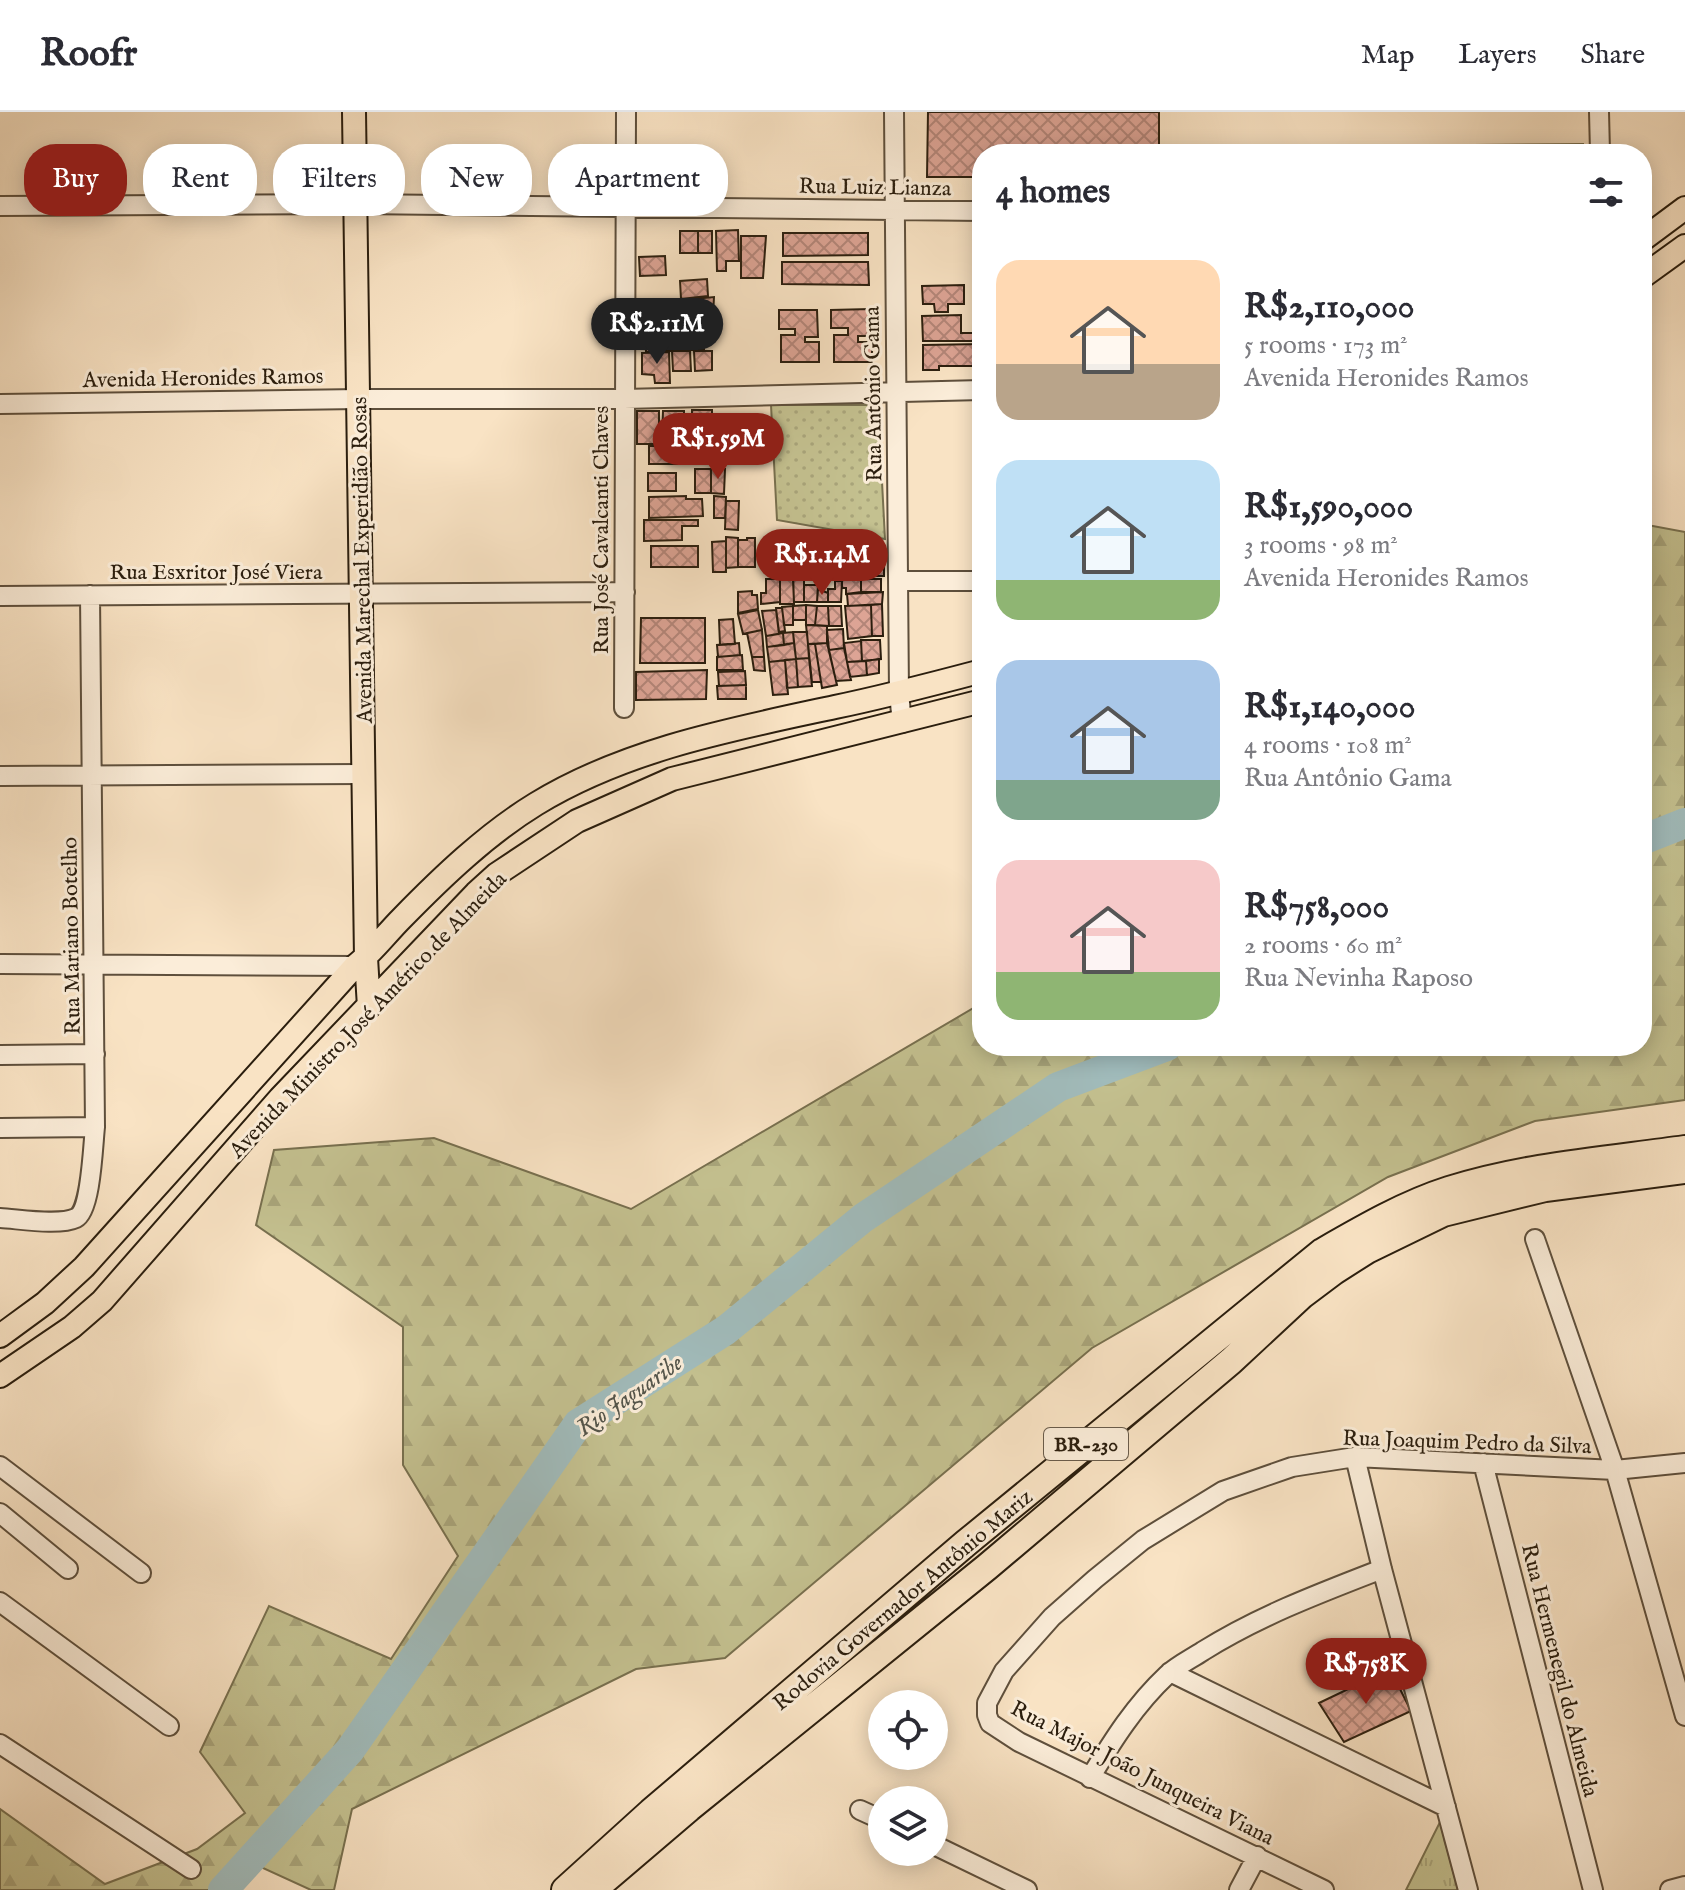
<!DOCTYPE html>
<meta charset="utf-8">
<style>
:root{--surface:#fff;--page:#f7f7f7;--text:#2b2b33;--muted:#7c7c81;--line:#e1e1e2;--accent:#8f2418}
body{margin:0;font-family:"IM FELL English",serif;background:var(--page);color:var(--text);height:100vh;display:flex;flex-direction:column;font-size:30px;white-space:nowrap}
*{box-sizing:border-box;margin:0}
p{font-size:26px;color:var(--muted)}
.icon{flex:none;width:44px;height:44px;fill:none;stroke:currentColor;stroke-width:2;stroke-linecap:round;stroke-linejoin:round}
.map{position:relative;flex:1;overflow:hidden}
.sheet{position:absolute;left:972px;top:32px;width:680px;height:912px;display:flex;flex-direction:column;background:var(--surface);border-radius:32px;box-shadow:0 4px 20px #0003}
.sheet>*{flex:none}
.top-card{position:absolute;left:24px;top:32px;width:760px;height:72px;display:flex;gap:16px}
.buttons{position:absolute;left:868px;top:1578px;display:grid;gap:16px}
.buttons a{display:grid;place-items:center;width:80px;height:80px;border-radius:50%;background:var(--surface);box-shadow:0 4px 20px #0003;font-size:40px}
.price{position:absolute;translate:-50% -68px;padding:0 18px;border-radius:28px;background:var(--accent);color:#fff;font-size:26px;line-height:52px;filter:drop-shadow(0 2px 4px #0008)}
.price::after{content:'';position:absolute;left:50%;top:48px;width:24px;height:18px;margin-left:-12px;background:inherit;clip-path:polygon(0 0,100% 0,50% 100%)}
.price.on{background:#222;color:#fff}
ul{padding:0;list-style:none}
li{display:flex;align-items:center;gap:24px;height:200px;padding:0 24px}
li span{display:grid;place-items:center;flex:none;width:224px;height:160px;border-radius:24px;color:#555}
li>.icon{margin-inline-start:auto}
span .icon{width:96px;height:96px;fill:#fffc;stroke-width:1}
li b{font-size:34px}
h2{display:flex;justify-content:space-between;align-items:center;height:96px;padding:0 24px;font-size:34px}
.pill{padding:0 28px;border-radius:32px;background:var(--surface);box-shadow:0 4px 20px #0003;font-size:28px;line-height:72px}
.pill.on{background:var(--accent);color:#fff}
header{display:flex;align-items:center;gap:48px;box-sizing:border-box;height:112px;padding:0 40px;background:var(--surface);border-bottom:2px solid var(--line)}
header strong{font-size:38px}
nav{display:flex;gap:44px;margin-inline-start:auto;font-size:28px}
.map>svg:first-child{display:block}
.grass{fill:url(#grass-dots);stroke:#78704f;stroke-width:2}
.forest{fill:url(#forest-firs);stroke:#78704f;stroke-width:2}
.park{fill:url(#park-tufts);stroke:#78704f;stroke-width:2}
.lines{fill:none;stroke-linecap:round;stroke-linejoin:round}
.river{stroke:#a1bcbc;stroke-width:30}
.building{fill:url(#building-cross-hatch);stroke:#2b1e0e;stroke-width:2}
.minor-casing{stroke:#5e4f3c;stroke-width:22}
.major-casing{stroke:#2b1e0e;stroke-width:26}
.highway-casing{stroke:#2b1e0e;stroke-width:30}
.minor{stroke:#fbedd9;stroke-width:18}
.major{stroke:#f9e3c4;stroke-width:22}
.highway{stroke:#f9e3c4;stroke-width:26}
.labels{text-anchor:middle;stroke-width:6;stroke-linejoin:round;paint-order:stroke}
.shield{fill:#fbedd9;stroke:#695c4b;stroke-width:2}
.shield-label{font-size:20px;font-weight:bold;fill:#2b1e0e}
.street-label{font-size:22px;fill:#2b1e0e;stroke:#fbedd9}
.water-label{font-size:24px;font-style:italic;fill:#54554b;stroke:#fbedd9}
</style>
<header>
<strong>Roofr</strong>
<nav><a>Map</a><a>Layers</a><a>Share</a></nav>
</header>
<div class="map">
<svg width="1685" height="1778" viewBox="0 0 1685 1778">
<defs>
<pattern id="grass-dots" width="8" height="8" patternUnits="userSpaceOnUse" patternTransform="scale(2)"><rect width="8" height="8" fill="#c4c190"/><path d="M2 2h.1M6 6h.1" fill="none" stroke="#a9a57b" stroke-width="1.8" stroke-linecap="round"/></pattern>
<pattern id="forest-firs" width="22" height="20" patternUnits="userSpaceOnUse" patternTransform="scale(2)"><rect width="22" height="20" fill="#c4c190"/><path d="M5 1l3.5 6h-7zM16 11l3.5 6h-7z" fill="#a9a57b"/></pattern>
<pattern id="park-tufts" width="24" height="20" patternUnits="userSpaceOnUse" patternTransform="scale(2)"><rect width="24" height="20" fill="#c4c190"/><path d="M3 7l-1-3M5 7V3M7 7l1-3M15 17l-1-3M17 17v-4M19 17l1-3" fill="none" stroke="#a9a57b"/></pattern>
<pattern id="building-cross-hatch" width="8" height="8" patternUnits="userSpaceOnUse" patternTransform="scale(2)"><rect width="8" height="8" fill="#dda495"/><path d="M0 0l8 8M0 8l8-8" fill="none" stroke="#b38578"/></pattern>
</defs>
<rect width="100%" height="100%" fill="#f9e3c4"/>
<filter id="stains"><feTurbulence type="fractalNoise" baseFrequency=".0025" numOctaves="4"/><feColorMatrix values="0 0 0 0 .2 0 0 0 0 .09 0 0 0 0 .02 0 0 0 .5 -.17"/></filter>
<radialGradient id="worn" r=".72"><stop offset=".6" stop-color="#630" stop-opacity="0"/><stop offset="1" stop-color="#630" stop-opacity=".3"/></radialGradient>
<!-- grass -->
<path class="grass" d="M1583 32V42H1369V34Z
M771 293H878L885 427 777 408Z"/>
<!-- forest -->
<path class="forest" d="M1642 412 1685 420V988L1535 1009 1388 1065 1092 1236 725 1546 636 1557 352 1697 334 1778H311L252 1751 229 1778H0V1697L105 1772 197 1737 245 1701 200 1640 269 1494 391 1547 458 1444 403 1353V1215L256 1113 274 1038 434 1026 631 1097 982 891V934H1642Z"/>
<!-- park -->
<path class="park" d="M1440 1710 1458 1778H1406Z"/>
<g class="lines">
<!-- river -->
<path class="river" d="M1642 728 1685 711
M223 1778 350 1638 578 1312 726 1218 863 1106 1058 975 1167 934"/>
</g>
<!-- building -->
<path class="building" d="M928 0H1159V42H982V65H927Z
M738 118 739 149H726V159H717L716 119Z
M680 119H698V141H680Z
M698 119H712V141H698Z
M783 121H868V143L783 144Z
M741 124H766L763 166H741Z
M665 144 666 163 640 164 639 145Z
M782 150H868L869 173 782 172Z
M707 167 708 184 681 187 680 169Z
M964 173V192H948V200H935L934 192H923L922 174Z
M714 185 713 203 681 206V212L651 214V210L642 211 641 192Z
M870 197V224H858V230H872V250H834V223H848V216H831V198Z
M779 198H817L818 225H805V230H819V250H781V223H795V217H779Z
M961 203V221H973V229H923L922 204Z
M703 213 704 237 646 240 645 218Z
M982 232V254H939V258H923V233Z
M672 239H690L691 259H673Z
M694 239H712V258L695 259Z
M669 240 670 271H655L654 263 642 262V241Z
M692 298H712V315H692Z
M637 299H659V332H637Z
M663 299H684V306H689V332H662Z
M765 306V346H747L746 307Z
M719 307H737L736 332H728V341L719 340V318H714V311H719Z
M649 334H672V342L677 341V352H649Z
M695 357H711V381H695Z
M711 357H725L724 382 711 381Z
M648 361H676V379H648Z
M686 384V387H702L703 404 649 406V385Z
M714 384 726 385 725 406H714Z
M726 389H739L738 418 725 417Z
M644 408H698V414H682V428L644 429Z
M726 425 738 426V455L726 456Z
M747 426H755V455H738V428H747Z
M818 426 831 429 823 452 818 456 807 450Z
M801 428 815 432 809 446 795 439Z
M726 429V460H713L712 430Z
M651 434H698V455H651Z
M832 435 844 439 841 454 828 450Z
M844 437 859 440 857 459 840 456Z
M866 438 882 439V450H865Z
M859 440H866L865 460 857 459Z
M865 450H884V464H868L865 460Z
M793 452H804V467L793 468Z
M780 460H793L794 492H780Z
M842 462 861 464V480L846 482V476H842Z
M766 467H780V490L761 492V481H766Z
M804 467V490H794L793 468Z
M861 467H881V480H861Z
M835 469H842L841 490H828V477H835Z
M804 473H818L817 490H804Z
M818 477 828 481V490H817Z
M752 479V483H757L758 497 738 501V480Z
M883 480 882 492 848 494 847 482Z
M882 492 883 524H872L871 493Z
M806 493 817 494 815 513H806Z
M806 493V508H793V494Z
M871 493 872 524 848 527 845 494Z
M793 494V513H784L782 495Z
M817 494H828L829 514 815 513Z
M828 494H841L842 514H829Z
M776 496H782L785 519 779 520Z
M758 498 762 518 743 522 738 502Z
M776 498 779 522 766 524 762 499Z
M641 506H705V551H640Z
M733 507 735 532 720 533 719 508Z
M806 513 827 514V531L808 532Z
M843 517 844 536 829 538 827 518Z
M762 518 764 545H752L747 521Z
M793 520H807L809 546 796 547Z
M793 520 794 531 784 533 783 521Z
M783 521 784 533 767 535 766 524Z
M861 528H880L881 547 862 549Z
M861 529 862 549 847 550 844 531Z
M739 531 740 543 718 545 717 533Z
M794 531 796 547 769 550 767 535Z
M827 531 837 573 822 576 815 532Z
M808 532H815L821 570H812Z
M844 536 851 568 836 569 829 538Z
M742 543 743 558H717V545Z
M752 545H764L765 559 754 558Z
M809 546 812 574 798 575 796 547Z
M796 547 798 575 787 576 785 548Z
M879 547V561L867 563 866 549Z
M785 548 788 582 773 583 769 550Z
M866 549 867 563 850 565 847 550Z
M707 558 706 587 636 588V560Z
M745 559 746 573 719 574 718 560Z
M746 573V587H718L717 574Z
M1390 1557 1411 1599 1344 1630 1319 1591Z"/>
<g class="lines">
<!-- minor casing -->
<g class="minor-casing">
<path id="minor" d="M894 0 899 581 902 611
M1599 0 1600 40
M0 94 357 92 982 99
M0 292 359 287H624L982 278
M899 469H982
M0 484 625 480
M624 596 626 0
M0 664 363 662
M0 852 355 854
M0 943 95 942
M0 1016 95 1015
M0 1106C19 1107 59 1114 76 1106 91 1099 93 1032 95 1015L90 483
M1535 1127 1615 1358 1685 1604
M1355 1345 1382 1457 1468 1778
M1483 1351 1593 1778
M0 1354 141 1461
M0 1401 68 1457
M0 1490 169 1614
M1170 1560 1446 1695
M0 1632 191 1757
M1090 1666C1113 1628 1135 1593 1167 1563 1178 1553 1191 1547 1203 1539 1259 1504 1320 1481 1382 1457
M860 1698 882 1708
M934 1733 1027 1778
M1239 1778 1257 1744
M1324 1778 1019 1630 990 1611 987 1603V1591L1004 1559 1052 1505 1095 1467 1143 1428 1223 1379 1292 1355 1355 1345 1615 1358 1685 1351
M1670 1778 1685 1774"/>
</g>
<!-- major casing -->
<g class="major-casing">
<path id="major" d="M354 0 366 846 369 895
M1642 128 1685 96
M1642 165 1685 134
M0 1224 45 1191 84 1155 355 854C373 840 386 822 402 806 442 765 487 722 536 692 626 637 733 617 835 595 884 585 933 572 982 559
M0 1264 72 1215 102 1189 280 986 476 781 497 762 577 709 672 667 982 589"/>
</g>
<!-- highway casing -->
<g class="highway-casing">
<path id="highway" d="M565 1778 651 1700 966 1431 1322 1140C1362 1117 1405 1092 1449 1078 1525 1054 1606 1048 1685 1037
M593 1778 689 1696 987 1455 1231 1249 1302 1183 1334 1159 1367 1138 1443 1101 1545 1076 1685 1058"/>
</g>
<!-- minor -->
<use href="#minor" class="minor"/>
<!-- major -->
<use href="#major" class="major"/>
<!-- highway -->
<use href="#highway" class="highway"/>
</g>
<g class="labels">
<!-- shield labels -->
<rect class="shield" x="1044" y="1316" width="84" height="32" rx="6"/>
<g class="shield-label">
<text x="1086" y="1339">BR-230</text>
</g>
<!-- street labels -->
<g class="street-label">
<text transform="translate(875 74) rotate(1)" y="8">Rua Luiz Lianza</text>
<text transform="translate(203 265) rotate(-1)" y="8">Avenida Heronides Ramos</text>
<text transform="translate(872 282) rotate(-91)" y="8">Rua Antônio Gama</text>
<text transform="translate(600 418) rotate(-90)" y="8">Rua José Cavalcanti Chaves</text>
<text transform="translate(361 448) rotate(-91)" y="8">Avenida Marechal Experidião Rosas</text>
<text x="216" y="467">Rua Esxritor José Viera</text>
<text transform="translate(70 824) rotate(-91)" y="8">Rua Mariano Botelho</text>
<text transform="translate(367 902) rotate(-46)" y="8">Avenida Ministro José Américo de Almeida</text>
<text transform="translate(1467 1329) rotate(2)" y="8">Rua Joaquim Pedro da Silva</text>
<text transform="translate(902 1487) rotate(-40)" y="8">Rodovia Governador Antônio Mariz</text>
<text transform="translate(1561 1558) rotate(76)" y="8">Rua Hermenegil do Almeida</text>
<text transform="translate(1143 1660) rotate(27)" y="8">Rua Major João Junqueira Viana</text>
</g>
<!-- water labels -->
<g class="water-label">
<text transform="translate(629 1283) rotate(-35)" y="8">Rio Jaguaribe</text>
</g>
</g>
<rect width="100%" height="100%" filter="url(#stains)"/>
<rect width="100%" height="100%" fill="url(#worn)"/>
</svg>
<div class="buttons">
<a><svg class="icon" aria-label="locate" viewBox="0 0 24 24"><circle cx="12" cy="12" r="6"/><path d="M12 2v4M12 18v4M2 12h4M18 12h4"/></svg></a>
<a><svg class="icon" aria-label="layers" viewBox="0 0 24 24"><path d="M12 4l9 5-9 5-9-5zM3 14l9 5 9-5"/></svg></a>
</div>
<b class="price on" style="left:657px;top:254px">R$2.11M</b>
<b class="price" style="left:718px;top:369px">R$1.59M</b>
<b class="price" style="left:822px;top:485px">R$1.14M</b>
<b class="price" style="left:1366px;top:1594px">R$758K</b>
<div class="top-card">
<a class="pill on">Buy</a>
<a class="pill">Rent</a>
<a class="pill">Filters</a>
<a class="pill">New</a>
<a class="pill">Apartment</a>
</div>
<section class="sheet">
<h2>4 homes<svg class="icon" aria-label="filters" viewBox="0 0 24 24"><path d="M4 7h16M4 17h16"/><circle cx="9" cy="7" r="2"/><circle cx="15" cy="17" r="2"/></svg></h2>
<ul>
<li><span style="background:linear-gradient(#ffd9b3 65%,#b9a48a 0)"><svg class="icon" aria-label="home" viewBox="0 0 24 24"><path d="M3 11l9-7 9 7M6 9v11h12V9"/></svg></span><div><b>R$2,110,000</b><p>5 rooms · 173 m²</p><p>Avenida Heronides Ramos</p></div></li>
<li><span style="background:linear-gradient(#bfe0f5 75%,#8fb573 0)"><svg class="icon" aria-label="home" viewBox="0 0 24 24"><path d="M3 11l9-7 9 7M6 9v11h12V9"/></svg></span><div><b>R$1,590,000</b><p>3 rooms · 98 m²</p><p>Avenida Heronides Ramos</p></div></li>
<li><span style="background:linear-gradient(#a9c7e8 75%,#7fa58c 0)"><svg class="icon" aria-label="home" viewBox="0 0 24 24"><path d="M3 11l9-7 9 7M6 9v11h12V9"/></svg></span><div><b>R$1,140,000</b><p>4 rooms · 108 m²</p><p>Rua Antônio Gama</p></div></li>
<li><span style="background:linear-gradient(#f6c9c9 70%,#8fb573 0)"><svg class="icon" aria-label="home" viewBox="0 0 24 24"><path d="M3 11l9-7 9 7M6 9v11h12V9"/></svg></span><div><b>R$758,000</b><p>2 rooms · 60 m²</p><p>Rua Nevinha Raposo</p></div></li>
</ul>
</section>
</div>
